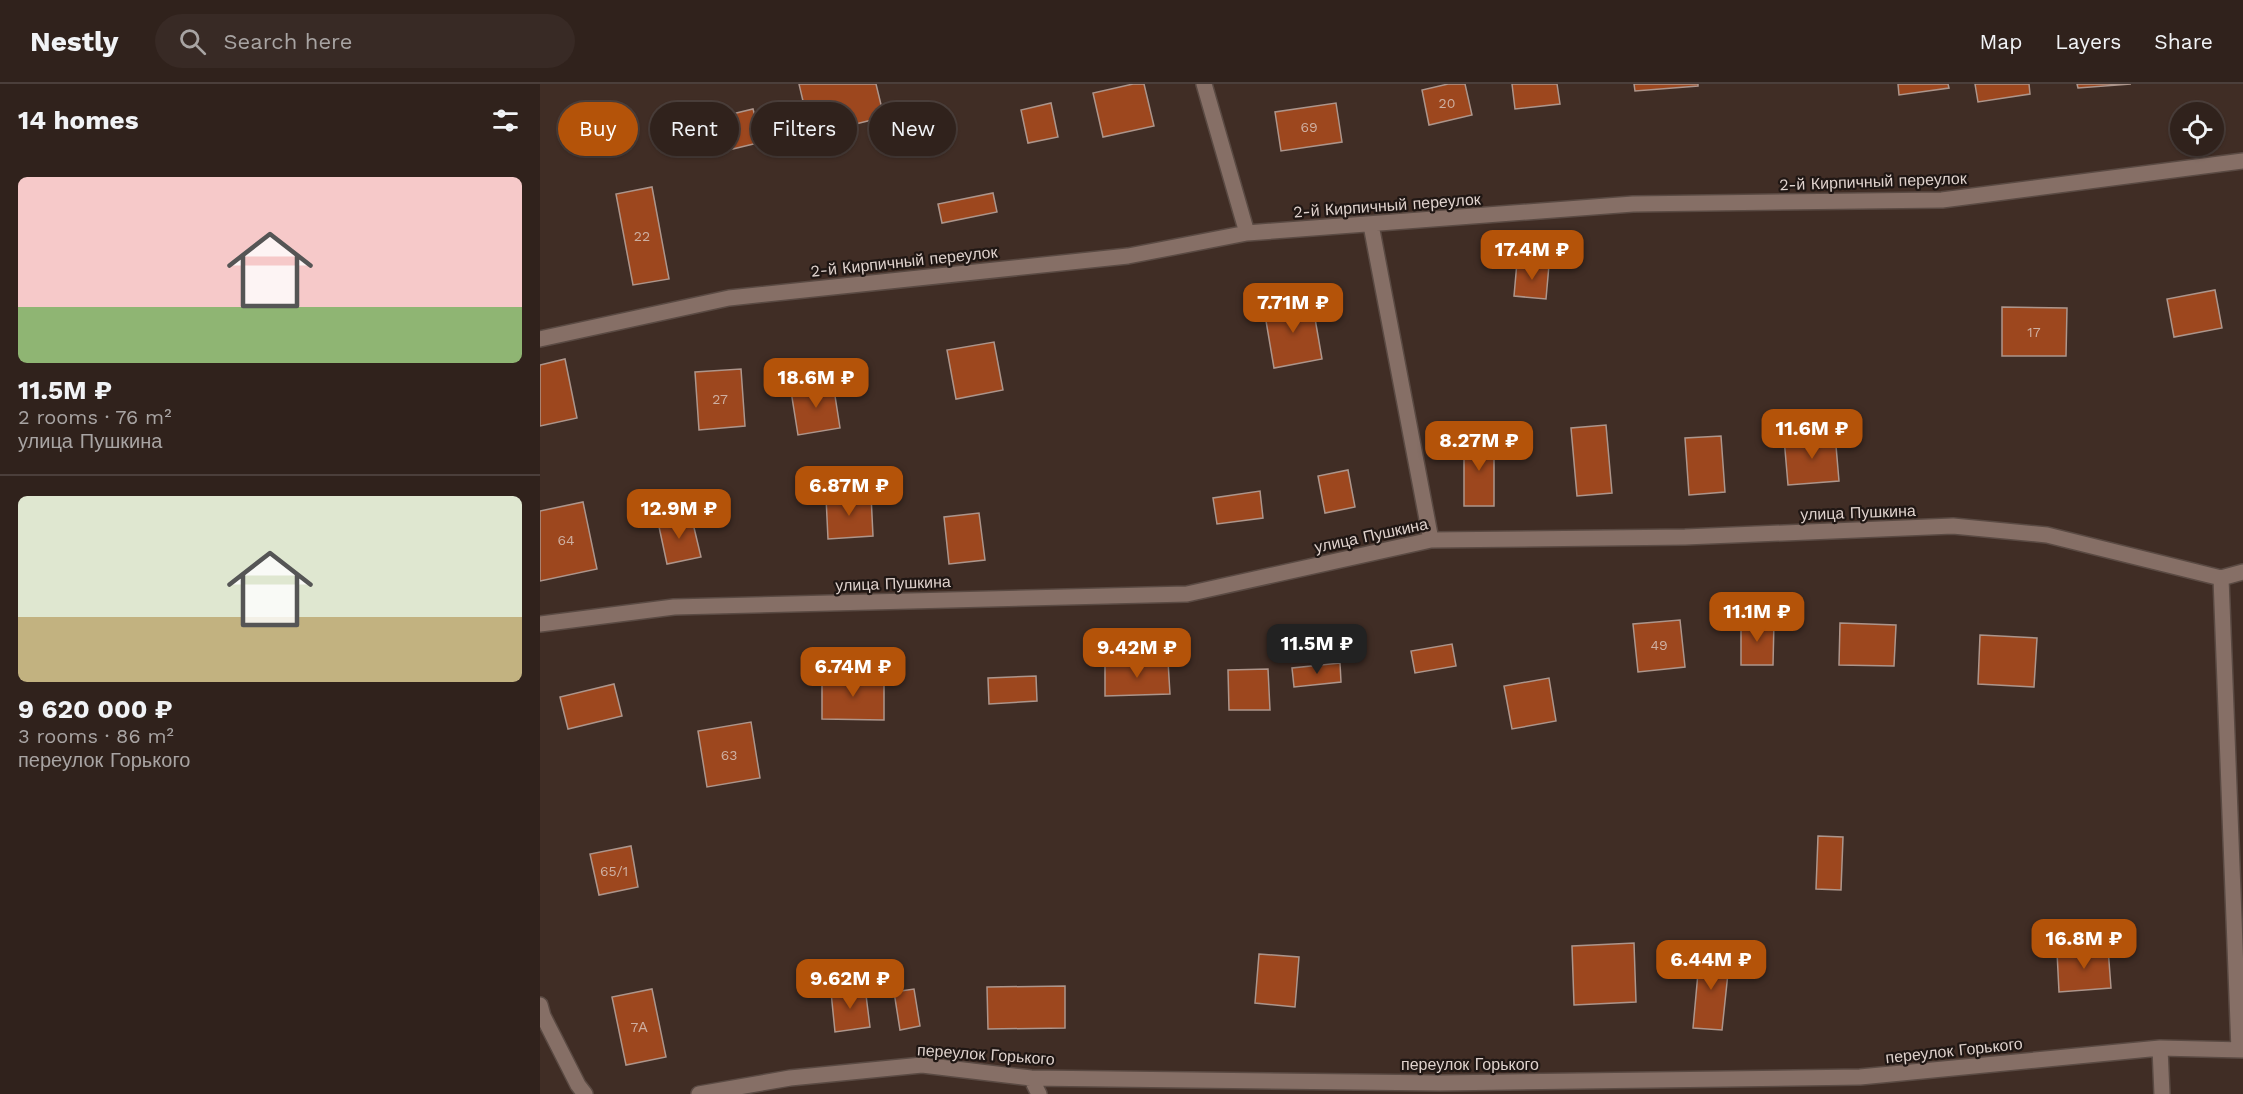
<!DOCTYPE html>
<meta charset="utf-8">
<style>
:root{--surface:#30221c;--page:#382a25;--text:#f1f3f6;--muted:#a8a4a3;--line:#4b3f3b;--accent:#b45309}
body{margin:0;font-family:"Work Sans",sans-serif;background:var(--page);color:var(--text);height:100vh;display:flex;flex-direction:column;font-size:22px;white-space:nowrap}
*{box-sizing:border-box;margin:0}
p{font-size:20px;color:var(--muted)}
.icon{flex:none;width:33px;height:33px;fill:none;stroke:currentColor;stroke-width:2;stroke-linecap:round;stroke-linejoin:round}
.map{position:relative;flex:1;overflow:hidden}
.panel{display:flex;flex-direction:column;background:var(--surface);width:540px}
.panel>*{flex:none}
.banner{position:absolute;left:18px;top:18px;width:570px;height:54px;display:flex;gap:12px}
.tools{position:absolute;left:1630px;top:18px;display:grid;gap:12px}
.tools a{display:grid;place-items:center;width:54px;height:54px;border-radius:50%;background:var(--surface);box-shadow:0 2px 4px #0004,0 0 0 2px var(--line);font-size:30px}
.price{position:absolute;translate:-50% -51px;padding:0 14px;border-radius:12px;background:var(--accent);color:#fff;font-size:20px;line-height:39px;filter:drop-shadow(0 2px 3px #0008)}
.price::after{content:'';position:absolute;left:50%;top:36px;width:18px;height:14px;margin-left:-9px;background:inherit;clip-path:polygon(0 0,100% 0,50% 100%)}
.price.selected{background:#222;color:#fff}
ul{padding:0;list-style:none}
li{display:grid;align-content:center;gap:12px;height:318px;padding:0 18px}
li+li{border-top:2px solid var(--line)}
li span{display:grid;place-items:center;height:186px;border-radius:9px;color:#555}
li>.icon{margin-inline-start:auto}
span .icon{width:108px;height:108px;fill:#fffc;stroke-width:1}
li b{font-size:26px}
h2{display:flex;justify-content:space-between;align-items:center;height:72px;padding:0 18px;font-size:26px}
.chip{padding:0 21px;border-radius:27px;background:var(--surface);box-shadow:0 2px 4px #0004,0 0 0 2px var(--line);font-size:21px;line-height:54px}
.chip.selected{background:var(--accent);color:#fff}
header{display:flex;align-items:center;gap:36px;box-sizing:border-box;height:84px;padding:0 30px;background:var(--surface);border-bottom:2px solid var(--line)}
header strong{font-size:28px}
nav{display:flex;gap:33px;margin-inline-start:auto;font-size:21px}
.search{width:420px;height:54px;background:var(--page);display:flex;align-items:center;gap:15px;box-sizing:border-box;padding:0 21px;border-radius:33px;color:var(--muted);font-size:22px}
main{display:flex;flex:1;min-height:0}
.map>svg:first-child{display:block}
.building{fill:#9d471e;stroke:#ad958b;stroke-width:1.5}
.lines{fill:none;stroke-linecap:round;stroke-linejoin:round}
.minor-casing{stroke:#5a4a43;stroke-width:18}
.minor{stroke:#866f66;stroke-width:15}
.labels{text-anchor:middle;stroke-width:4.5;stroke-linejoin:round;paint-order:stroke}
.number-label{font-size:14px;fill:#ceafa1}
.street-label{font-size:16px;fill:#dfd2cd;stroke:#201714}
</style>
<header>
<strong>Nestly</strong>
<div class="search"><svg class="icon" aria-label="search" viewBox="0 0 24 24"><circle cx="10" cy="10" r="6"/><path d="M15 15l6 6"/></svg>Search here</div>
<nav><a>Map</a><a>Layers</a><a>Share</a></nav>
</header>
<main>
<section class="panel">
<h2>14 homes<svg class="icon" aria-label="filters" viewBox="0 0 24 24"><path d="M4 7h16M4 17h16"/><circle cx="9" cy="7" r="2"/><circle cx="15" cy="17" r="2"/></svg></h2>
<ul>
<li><span style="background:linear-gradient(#f6c9c9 70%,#8fb573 0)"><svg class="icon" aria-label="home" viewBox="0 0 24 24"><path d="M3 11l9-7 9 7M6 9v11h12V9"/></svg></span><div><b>11.5M ₽</b><p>2 rooms · 76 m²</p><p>улица Пушкина</p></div></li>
<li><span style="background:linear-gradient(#dfe7d0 65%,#c2b280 0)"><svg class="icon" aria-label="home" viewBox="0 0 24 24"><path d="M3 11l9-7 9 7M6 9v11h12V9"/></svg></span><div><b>9 620 000 ₽</b><p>3 rooms · 86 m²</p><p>переулок Горького</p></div></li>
</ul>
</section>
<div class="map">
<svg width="1703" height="1010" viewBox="0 0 1703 1010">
<rect width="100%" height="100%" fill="#402d25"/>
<!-- building -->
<path class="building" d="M259 0H336L344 33 271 51Z
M593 0H604L614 42 563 53 553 9Z
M908 0H925L932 31 889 41 882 6Z
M972 0H1017L1020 20 975 25Z
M1094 0H1158V2L1095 7Z
M1358 0H1408L1409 4 1359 11Z
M1435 0H1489L1490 10 1438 18Z
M1537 0H1591L1538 4Z
M511 19 518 53 488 59 481 26Z
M796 19 802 58 741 67 735 28Z
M213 25 222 58 176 69 167 36Z
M112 103 129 195 93 201 76 110Z
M453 109 457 128 402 139 398 120Z
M977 178 1009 181 1006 215 974 212Z
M1675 206 1682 244 1634 253 1627 215Z
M772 217 782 275 734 284 724 225Z
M1462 223 1527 224 1526 272H1462Z
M454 258 463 306 416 315 407 266Z
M25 275 37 334 0 342V281Z
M201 285 205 342 159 346 155 288Z
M293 299 300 344 258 351 251 307Z
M1066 341 1072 409 1037 412 1031 344Z
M1295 350 1299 397 1248 401 1244 354Z
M1181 352 1185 408 1149 411 1145 354Z
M924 355H954V422H924Z
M808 386 815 423 785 429 778 392Z
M720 407 723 434 677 440 673 414Z
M331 411 333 452 288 455 286 413Z
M43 418 57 485 0 497V427Z
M439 429 445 476 409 480 404 433Z
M151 431 161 473 127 480 118 438Z
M1140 536 1145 583 1098 588 1093 540Z
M1201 536 1234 537 1233 581H1201Z
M1300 539 1356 541 1354 582 1299 581Z
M1440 551 1497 554 1494 603 1438 600Z
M912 560 916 582 875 589 871 567Z
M628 577 630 610 565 612V579Z
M800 579 801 598 754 603 752 584Z
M728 585 730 626H689L688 586Z
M496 592 497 617 449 620 448 594Z
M282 593H344V636L282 635Z
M1009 594 1016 637 972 645 964 602Z
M74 600 82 632 28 645 20 613Z
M211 638 220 694 167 703 158 647Z
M1278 752 1303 753 1301 806 1276 805Z
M91 762 98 803 59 811 50 770Z
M1094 859 1096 918 1034 921 1032 862Z
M1568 864 1571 904 1519 908 1517 868Z
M1160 867 1190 870 1182 946 1153 944Z
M719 870 759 873 755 923 715 919Z
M525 902V944L448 945 447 903Z
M325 903 330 943 295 948 291 908Z
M112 905 126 973 86 981 72 913Z
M374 905 380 942 360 946 354 908Z"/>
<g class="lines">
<!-- minor casing -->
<g class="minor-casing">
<path id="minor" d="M664 0 707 149
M831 141 891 456
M0 255 189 214 588 172 707 149 1093 120 1402 116 1703 77
M1681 494 1699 966
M0 540 134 523 647 510 891 456 1145 453 1413 442 1507 451 1681 494 1703 488
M0 921 3 932 38 1001 45 1010
M1620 964 1622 1010
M491 994 499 1010
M159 1010 250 994 382 981 491 994 900 999 1320 993 1620 964 1703 966"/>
</g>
<!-- minor -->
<use href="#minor" class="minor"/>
</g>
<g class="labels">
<!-- number labels -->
<g class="number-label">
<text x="907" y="24">20</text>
<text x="769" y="48">69</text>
<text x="102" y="157">22</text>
<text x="1494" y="253">17</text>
<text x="180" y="320">27</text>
<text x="26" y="461">64</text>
<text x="1119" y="566">49</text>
<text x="189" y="676">63</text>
<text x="74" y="792">65/1</text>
<text x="99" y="948">7А</text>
</g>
<!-- street labels -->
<g class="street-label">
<text transform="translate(1333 97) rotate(-2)" y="6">2-й Кирпичный переулок</text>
<text transform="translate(847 121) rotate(-4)" y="6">2-й Кирпичный переулок</text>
<text transform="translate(364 177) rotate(-6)" y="6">2-й Кирпичный переулок</text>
<text transform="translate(1318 428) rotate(-2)" y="6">улица Пушкина</text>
<text transform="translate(831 451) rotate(-12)" y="6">улица Пушкина</text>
<text transform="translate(353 499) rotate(-2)" y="6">улица Пушкина</text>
<text transform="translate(1414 966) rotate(-6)" y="6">переулок Горького</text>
<text transform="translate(446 970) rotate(4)" y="6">переулок Горького</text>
<text x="930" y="986">переулок Горького</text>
</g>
</g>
</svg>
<div class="tools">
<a><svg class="icon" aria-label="locate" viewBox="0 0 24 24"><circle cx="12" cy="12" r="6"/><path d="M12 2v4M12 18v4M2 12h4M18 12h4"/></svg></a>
</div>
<b class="price" style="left:992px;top:197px">17.4M ₽</b>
<b class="price" style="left:753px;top:250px">7.71M ₽</b>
<b class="price" style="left:276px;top:325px">18.6M ₽</b>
<b class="price" style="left:1272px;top:376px">11.6M ₽</b>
<b class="price" style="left:939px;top:388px">8.27M ₽</b>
<b class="price" style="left:309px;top:433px">6.87M ₽</b>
<b class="price" style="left:139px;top:456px">12.9M ₽</b>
<b class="price" style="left:1217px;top:559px">11.1M ₽</b>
<b class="price selected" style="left:777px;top:591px">11.5M ₽</b>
<b class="price" style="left:597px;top:595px">9.42M ₽</b>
<b class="price" style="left:313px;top:614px">6.74M ₽</b>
<b class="price" style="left:1544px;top:886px">16.8M ₽</b>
<b class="price" style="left:1171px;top:907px">6.44M ₽</b>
<b class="price" style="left:310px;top:926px">9.62M ₽</b>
<div class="banner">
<a class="chip selected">Buy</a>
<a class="chip">Rent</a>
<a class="chip">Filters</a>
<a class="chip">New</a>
</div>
</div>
</main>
